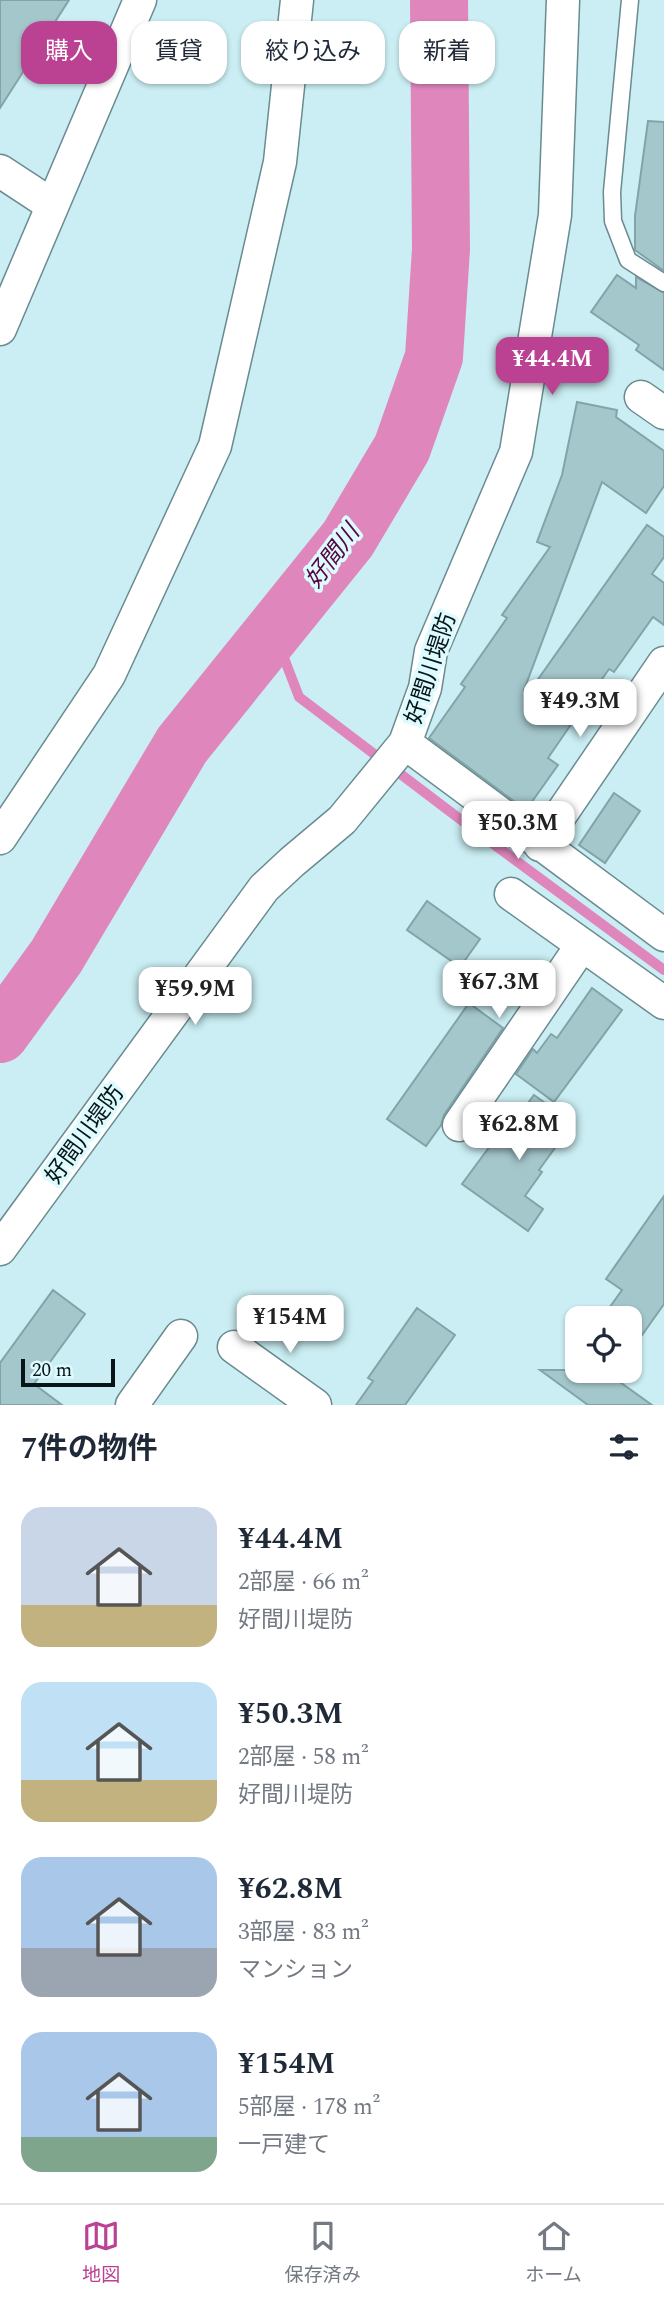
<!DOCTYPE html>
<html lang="ja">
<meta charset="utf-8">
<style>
:root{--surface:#fff;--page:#f6f6f7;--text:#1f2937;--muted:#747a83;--line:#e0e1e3;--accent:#bb4193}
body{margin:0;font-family:Spectral,"Noto Sans JP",serif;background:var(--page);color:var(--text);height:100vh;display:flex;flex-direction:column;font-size:26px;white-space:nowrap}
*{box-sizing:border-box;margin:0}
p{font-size:23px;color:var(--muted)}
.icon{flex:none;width:38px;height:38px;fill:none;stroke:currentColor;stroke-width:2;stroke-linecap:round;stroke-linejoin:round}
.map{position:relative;height:1405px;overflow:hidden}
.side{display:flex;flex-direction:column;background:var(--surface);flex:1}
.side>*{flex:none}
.top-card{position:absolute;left:21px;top:21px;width:623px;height:63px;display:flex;gap:14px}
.tools{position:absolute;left:565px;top:1306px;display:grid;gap:14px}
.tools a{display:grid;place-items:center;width:77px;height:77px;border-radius:14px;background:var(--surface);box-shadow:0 2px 5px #0004;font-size:35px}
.scale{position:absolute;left:21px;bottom:18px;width:94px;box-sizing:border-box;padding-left:7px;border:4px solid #081516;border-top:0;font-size:19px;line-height:24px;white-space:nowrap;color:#081516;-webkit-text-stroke:5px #ddfafe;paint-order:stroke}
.price{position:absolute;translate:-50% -60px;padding:0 16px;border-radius:14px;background:#fff;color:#222;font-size:23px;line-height:46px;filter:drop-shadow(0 2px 4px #0008)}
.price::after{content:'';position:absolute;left:50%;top:42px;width:21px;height:16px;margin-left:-10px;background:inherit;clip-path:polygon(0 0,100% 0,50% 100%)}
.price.on{background:var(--accent);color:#fff}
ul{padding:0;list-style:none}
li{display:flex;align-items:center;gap:21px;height:175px;padding:0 21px}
li span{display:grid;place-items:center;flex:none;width:196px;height:140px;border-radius:21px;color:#555}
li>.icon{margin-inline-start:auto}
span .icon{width:84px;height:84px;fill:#fffc;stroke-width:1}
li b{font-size:30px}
h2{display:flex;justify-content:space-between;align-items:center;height:84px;padding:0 21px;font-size:30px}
.chip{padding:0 24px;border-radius:21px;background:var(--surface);box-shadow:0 2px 5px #0004;font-size:24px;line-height:63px}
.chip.on{background:var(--accent);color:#fff}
.dock{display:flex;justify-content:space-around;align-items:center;height:98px;border-top:2px solid var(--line);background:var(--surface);font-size:19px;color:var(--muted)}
.dock a{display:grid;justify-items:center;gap:4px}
.dock .on{color:var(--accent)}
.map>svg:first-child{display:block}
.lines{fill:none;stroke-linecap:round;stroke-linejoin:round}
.stream{stroke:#df87bd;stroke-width:10}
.river{stroke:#df87bd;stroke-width:58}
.building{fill:#a4c7cc;stroke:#82a4a9;stroke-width:2}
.lane-casing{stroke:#6a8b90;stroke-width:19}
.street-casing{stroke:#6a8b90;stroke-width:35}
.lane{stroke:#fff;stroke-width:16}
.street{stroke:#fff;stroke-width:32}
.labels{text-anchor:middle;stroke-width:7;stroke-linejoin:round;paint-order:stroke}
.street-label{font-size:23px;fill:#081516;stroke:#ddfafe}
.water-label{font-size:24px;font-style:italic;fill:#56053f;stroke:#ddfafe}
</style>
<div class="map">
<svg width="664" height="1405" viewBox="0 0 664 1405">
<rect width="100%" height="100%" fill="#caeef3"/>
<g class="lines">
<!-- stream -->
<path class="stream" d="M274 632 299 697 473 829 664 970"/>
<!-- river -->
<path class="river" d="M0 1034 56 957 182 745 348 539 402 448 434 357 441 249 439 0"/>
</g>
<!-- building -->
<path class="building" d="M0 0H69L0 108Z
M648 121 664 122V271L635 250V216Z
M617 275 636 288V277L664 293V370L636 350 639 345 591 312Z
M577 402 617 410 616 417 664 451V486L646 513 602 482 524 690 529 692 647 525 664 537V557L652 574 664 583V625L653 617 614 672 609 669 548 758 558 765 526 810 429 738 465 687 461 684 507 618 502 615 550 547 537 542 562 475Z
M614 793 640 811 605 863 579 845Z
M427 901 480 939 460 967 407 930Z
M592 988 622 1010 554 1102 516 1074 533 1049 537 1053 551 1034 557 1038Z
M469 1003 503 1028 444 1115 441 1125 426 1146 387 1119Z
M534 1095 573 1123 539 1170 542 1172 525 1196 543 1209 528 1231 462 1184 496 1138 500 1141Z
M664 1196V1304L630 1352V1318H602L622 1290 606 1279Z
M53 1290 85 1314 34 1384 62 1405H0V1363Z
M417 1308 455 1335 405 1405H356L373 1381 368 1378Z
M540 1370H603L652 1405H588Z"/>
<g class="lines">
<!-- lane casing -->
<g class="lane-casing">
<path id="lane" d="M630 0 612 192 613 221 628 260 664 283"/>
</g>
<!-- street casing -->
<g class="street-casing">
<path id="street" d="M0 171 52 205
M0 329 140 0
M641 397 664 413
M405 743 664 935
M0 838 109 675 215 446 280 162 297 0
M540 845 664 663
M511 894 664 1003
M459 1125 582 945
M0 1249 264 888 292 862 342 820 405 743 425 688 431 651 516 452 555 215 563 0
M234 1347 315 1405
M132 1405 181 1336"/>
</g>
<!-- lane -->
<use href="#lane" class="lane"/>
<!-- street -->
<use href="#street" class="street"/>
</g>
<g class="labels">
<!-- street labels -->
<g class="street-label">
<text transform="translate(430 668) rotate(-72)" y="8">好間川堤防</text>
<text transform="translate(84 1134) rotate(-54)" y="8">好間川堤防</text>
</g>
<!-- water labels -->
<g class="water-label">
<text transform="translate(332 556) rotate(-53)" y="8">好間川</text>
</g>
</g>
</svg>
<div class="tools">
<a><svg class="icon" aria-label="locate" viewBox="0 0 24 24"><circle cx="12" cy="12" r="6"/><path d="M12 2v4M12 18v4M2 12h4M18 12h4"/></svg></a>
</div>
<div class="scale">20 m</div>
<b class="price on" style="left:552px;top:397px">¥44.4M</b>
<b class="price" style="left:580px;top:739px">¥49.3M</b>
<b class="price" style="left:518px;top:861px">¥50.3M</b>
<b class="price" style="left:499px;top:1020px">¥67.3M</b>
<b class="price" style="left:195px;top:1027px">¥59.9M</b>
<b class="price" style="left:519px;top:1162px">¥62.8M</b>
<b class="price" style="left:290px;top:1355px">¥154M</b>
<div class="top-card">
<a class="chip on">購入</a>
<a class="chip">賃貸</a>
<a class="chip">絞り込み</a>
<a class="chip">新着</a>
</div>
</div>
<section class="side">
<h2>7件の物件<svg class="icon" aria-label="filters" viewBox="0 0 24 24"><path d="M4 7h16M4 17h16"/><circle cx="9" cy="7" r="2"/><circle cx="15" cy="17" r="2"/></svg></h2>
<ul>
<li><span style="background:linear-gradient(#c9d6e8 70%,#c2b280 0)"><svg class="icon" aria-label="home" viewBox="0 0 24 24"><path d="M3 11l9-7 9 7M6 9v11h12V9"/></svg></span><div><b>¥44.4M</b><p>2部屋 · 66 m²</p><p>好間川堤防</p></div></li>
<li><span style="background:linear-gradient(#bfe0f5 70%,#c2b280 0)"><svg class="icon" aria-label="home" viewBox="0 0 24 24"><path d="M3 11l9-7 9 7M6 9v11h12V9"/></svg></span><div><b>¥50.3M</b><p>2部屋 · 58 m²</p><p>好間川堤防</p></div></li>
<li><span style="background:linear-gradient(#a9c7e8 65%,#9aa5b1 0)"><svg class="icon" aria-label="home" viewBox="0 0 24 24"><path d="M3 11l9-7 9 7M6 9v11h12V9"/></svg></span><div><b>¥62.8M</b><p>3部屋 · 83 m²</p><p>マンション</p></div></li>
<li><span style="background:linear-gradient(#a9c7e8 75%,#7fa58c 0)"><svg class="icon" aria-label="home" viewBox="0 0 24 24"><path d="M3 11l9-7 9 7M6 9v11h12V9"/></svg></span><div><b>¥154M</b><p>5部屋 · 178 m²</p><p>一戸建て</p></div></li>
</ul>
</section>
<nav class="dock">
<a class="on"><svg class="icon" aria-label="map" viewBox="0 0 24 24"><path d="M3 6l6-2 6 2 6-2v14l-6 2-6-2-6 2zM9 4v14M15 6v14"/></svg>地図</a>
<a><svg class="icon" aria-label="saved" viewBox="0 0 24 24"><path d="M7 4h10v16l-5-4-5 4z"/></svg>保存済み</a>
<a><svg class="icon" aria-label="home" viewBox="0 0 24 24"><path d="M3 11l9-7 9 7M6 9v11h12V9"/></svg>ホーム</a>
</nav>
